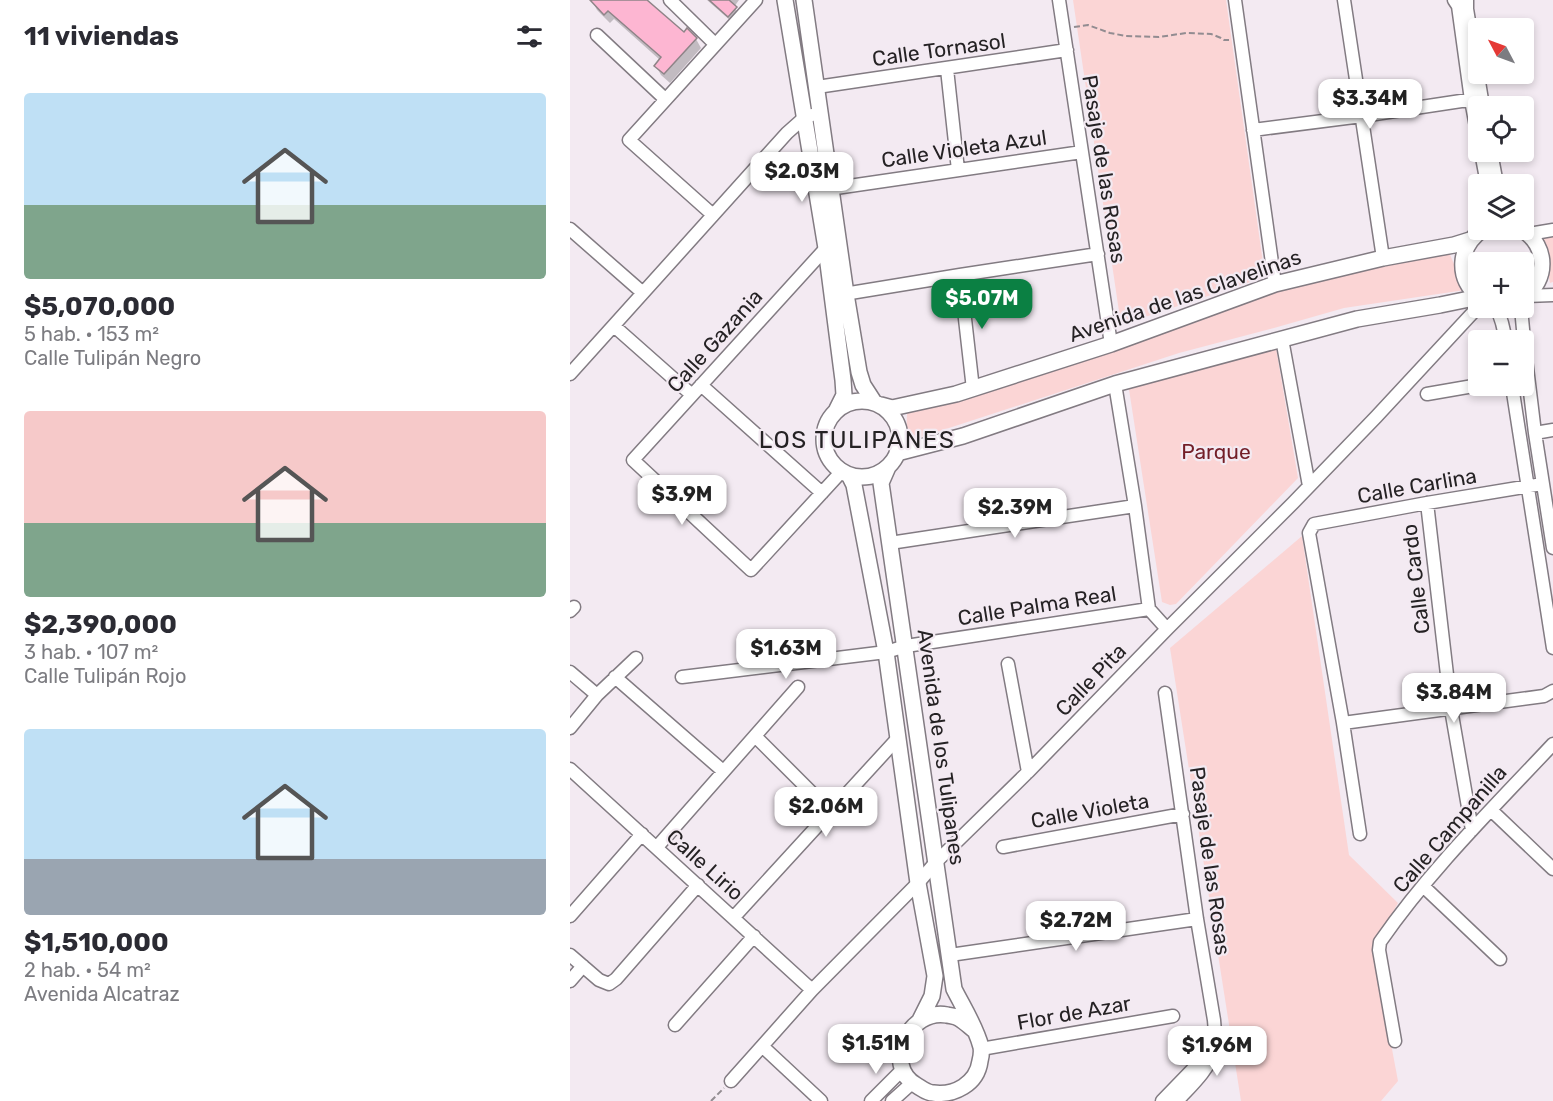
<!DOCTYPE html>
<html lang="es">
<meta charset="utf-8">
<style>
:root{--surface:#fff;--page:#f2f2f3;--text:#2b2b33;--muted:#7c7c81;--accent:#0b8043}
body{margin:0;font-family:Rubik,sans-serif;background:var(--page);color:var(--text);height:100vh;display:flex;flex-direction:column;font-size:22px;white-space:nowrap}
*{box-sizing:border-box;margin:0}
p{font-size:20px;color:var(--muted)}
.icon{flex:none;width:33px;height:33px;fill:none;stroke:currentColor;stroke-width:2;stroke-linecap:round;stroke-linejoin:round}
.map{position:relative;flex:1;overflow:hidden}
.panel{display:flex;flex-direction:column;background:var(--surface);width:570px}
.panel>*{flex:none}
.needle{width:39px;rotate:311deg}
.tools{position:absolute;left:898px;top:18px;display:grid;gap:12px}
.tools a{display:grid;place-items:center;width:66px;height:66px;border-radius:6px;background:var(--surface);box-shadow:0 3px 9px #0003;font-size:30px}
.price{position:absolute;translate:-50% -51px;padding:0 14px;border-radius:12px;background:#fff;color:#222;font-size:20px;line-height:39px;filter:drop-shadow(0 2px 3px #0008)}
.price::after{content:'';position:absolute;left:50%;top:36px;width:18px;height:14px;margin-left:-9px;background:inherit;clip-path:polygon(0 0,100% 0,50% 100%)}
.price.current{background:var(--accent);color:#fff}
ul{padding:0;list-style:none}
li{display:grid;align-content:center;gap:12px;height:318px;padding:0 24px}
li span{display:grid;place-items:center;height:186px;border-radius:6px;color:#555}
li>.icon{margin-inline-start:auto}
span .icon{width:108px;height:108px;fill:#fffc;stroke-width:1}
li b{font-size:26px}
h2{display:flex;justify-content:space-between;align-items:center;height:72px;padding:0 24px;font-size:26px}
main{display:flex;flex:1;min-height:0}
.map>svg:first-child{display:block}
.green{fill:#fbd5d5}
.shadow{fill:#0003}
.building{fill:#fdb6d2;stroke:#8f8488;stroke-width:1.5}
.lines{fill:none;stroke-linecap:round;stroke-linejoin:round}
.minor-casing{stroke:#827b82;stroke-width:15}
.tertiary-casing{stroke:#827b82;stroke-width:18}
.path{stroke:#928c91;stroke-width:2;stroke-dasharray:6 3;stroke-linecap:butt}
.minor{stroke:#fff;stroke-width:12}
.tertiary{stroke:#fff;stroke-width:15}
.labels{text-anchor:middle;stroke-width:4.5;stroke-linejoin:round;paint-order:stroke}
.street-label{font-size:21px;fill:#252224;stroke:#f3eaf2}
.park-label{font-size:21px;fill:#731e28;stroke:#f3eaf2}
.quarter-label{font-size:24px;letter-spacing:1.5px;fill:#252224;stroke:#f3eaf2}
</style>
<main>
<section class="panel">
<h2>11 viviendas<svg class="icon" aria-label="filters" viewBox="0 0 24 24"><path d="M4 7h16M4 17h16"/><circle cx="9" cy="7" r="2"/><circle cx="15" cy="17" r="2"/></svg></h2>
<ul>
<li><span style="background:linear-gradient(#bfe0f5 60%,#7fa58c 0)"><svg class="icon" aria-label="home" viewBox="0 0 24 24"><path d="M3 11l9-7 9 7M6 9v11h12V9"/></svg></span><div><b>$5,070,000</b><p>5 hab. · 153 m²</p><p>Calle Tulipán Negro</p></div></li>
<li><span style="background:linear-gradient(#f6c9c9 60%,#7fa58c 0)"><svg class="icon" aria-label="home" viewBox="0 0 24 24"><path d="M3 11l9-7 9 7M6 9v11h12V9"/></svg></span><div><b>$2,390,000</b><p>3 hab. · 107 m²</p><p>Calle Tulipán Rojo</p></div></li>
<li><span style="background:linear-gradient(#bfe0f5 70%,#9aa5b1 0)"><svg class="icon" aria-label="home" viewBox="0 0 24 24"><path d="M3 11l9-7 9 7M6 9v11h12V9"/></svg></span><div><b>$1,510,000</b><p>2 hab. · 54 m²</p><p>Avenida Alcatraz</p></div></li>
</ul>
</section>
<div class="map">
<svg width="983" height="1101" viewBox="0 0 983 1101">
<rect width="100%" height="100%" fill="#f3eaf2"/>
<!-- green -->
<path class="green" d="M503 0H656L695 277 551 325Z
M971 235H983V282L980 283Z
M878 250 895 290 774 308 704 328 609 353 336 442 337 414 331 410 548 349 627 322 712 286Z
M705 342 728 478 606 604 600 605 592 602 558 383Z
M732 536 779 855 828 903 803 948 828 1081 811 1101H671L600 648Z"/>
<!-- shadow -->
<path class="shadow" d="M22 0H74L114 34 126 39 131 48 100 83 91 75 86 66 90 60 44 19 40 23 27 10Z
M137 0H169L164 7 169 14 162 22Z"/>
<!-- building -->
<path class="building" d="M20 0H77L114 32 117 28 127 38 94 74 84 66 91 57 38 11 34 15Z
M139 0H159L167 7 158 17Z"/>
<g class="lines">
<!-- minor casing -->
<g class="minor-casing">
<path id="minor" d="M100 0 145 44
M489 0 541 344
M665 0 705 284
M774 0 813 258
M884 0 888 6 901 100 909 143
M897 0V9L913 106
M27 35 95 99
M377 69 388 170
M247 87 497 50
M683 130 792 116 911 98
M911 152 917 184
M921 152 927 184
M252 190 512 152
M143 215 59 140 186 0
M0 229 73 293
M959 234 983 230
M256 248 63 460 181 570 272 471
M390 275 403 389
M268 295 390 275 528 254
M956 296 983 295
M927 308 932 323 936 340
M951 308 954 340
M44 326 122 395
M712 339 739 486
M954 343 965 433 983 548
M0 374 217 133 235 117 242 115
M545 384 565 506 579 609 597 629
M131 385 252 493
M942 386 983 648
M857 394 909 385
M965 433 983 430
M857 503 881 709 902 830
M320 543 565 506
M0 611 4 607
M438 664 458 772
M0 672 27 695
M45 677 153 771
M112 677 316 652 336 646 579 609
M595 693 627 919 644 1020C645 1030 646 1040 644 1050 640 1069 620 1087 607 1101
M773 723 974 696 983 691
M0 728 27 695 66 658
M185 736 260 811
M0 769 242 990
M921 810 983 869
M790 834 773 723 739 533 744 524 857 503 972 484
M87 847 228 687
M433 847 613 814
M853 886 930 959
M0 916 72 834
M164 917 327 739
M0 955 29 980 39 984 46 979 128 885
M380 955 627 919
M0 981 13 966
M105 1025 184 936
M825 1041 809 950 810 942C860 870 923 808 983 744
M192 1046 251 1101
M411 1049 603 1016
M161 1081 242 990 348 883 366 862 458 772 597 629 723 503 806 417 909 306
M301 1101 332 1070
M322 1101 342 1083
M592 1101 623 1069 644 1035"/>
</g>
<!-- tertiary casing -->
<g class="tertiary-casing">
<path id="tertiary" d="M215 0 256 248 273 380 274 395 267 409
M234 0 276 294 289 372 293 385 304 402
M953 230C978 247 978 280 954 297
M909 297C886 278 888 247 912 230
M254 439a38 38 0 1 1 76 0a38 38 0 1 1-76 0Z
M311 405 322 408 386 394 541 344 705 284 813 258 884 245 900 240
M327 453 393 436 545 384 787 319 870 305 909 297
M318 467 311 483 384 989C393 1007 406 1027 411 1047 412 1052 411 1057 410 1061 407 1084 384 1096 363 1093 357 1093 351 1088 346 1085 312 1065 339 1008 377 1015 381 1016 386 1016 390 1019 395 1022 400 1027 404 1030
M279 475 284 485 316 652 348 883 365 976 362 996 350 1020"/>
</g>
<!-- path -->
<path class="path" d="M504 27 518 25 540 33 556 36 589 37 616 33 641 34 651 38 654 40H659
M141 1101 154 1088"/>
<!-- minor -->
<use href="#minor" class="minor"/>
<!-- tertiary -->
<use href="#tertiary" class="tertiary"/>
</g>
<g class="labels">
<!-- street labels -->
<g class="street-label">
<text transform="translate(369 50) rotate(-8)" y="7">Calle Tornasol</text>
<text transform="translate(394 149) rotate(-8)" y="7">Calle Violeta Azul</text>
<text transform="translate(534 169) rotate(81)" y="7">Pasaje de las Rosas</text>
<text transform="translate(615 296) rotate(-19)" y="7">Avenida de las Clavelinas</text>
<text transform="translate(145 341) rotate(-48)" y="7">Calle Gazania</text>
<text transform="translate(847 486) rotate(-10)" y="7">Calle Carlina</text>
<text transform="translate(846 579) rotate(-97)" y="7">Calle Cardo</text>
<text transform="translate(467 606) rotate(-9)" y="7">Calle Palma Real</text>
<text transform="translate(521 680) rotate(-46)" y="7">Calle Pita</text>
<text transform="translate(371 747) rotate(82)" y="7">Avenida de los Tulipanes</text>
<text transform="translate(520 811) rotate(-10)" y="7">Calle Violeta</text>
<text transform="translate(880 829) rotate(-49)" y="7">Calle Campanilla</text>
<text transform="translate(640 861) rotate(82)" y="7">Pasaje de las Rosas</text>
<text transform="translate(135 865) rotate(42)" y="7">Calle Lirio</text>
<text transform="translate(504 1013) rotate(-10)" y="7">Flor de Azar</text>
</g>
<!-- park labels -->
<g class="park-label">
<text x="646" y="459">Parque</text>
</g>
<!-- quarter labels -->
<g class="quarter-label">
<text x="287" y="448">LOS TULIPANES</text>
</g>
</g>
</svg>
<div class="tools">
<a><svg class="needle" viewBox="-14 -14 28 28"><path d="M0-13l5 13h-10z" fill="#e53935"/><path d="M0 13l5-13h-10z" fill="#7c7c81"/></svg></a>
<a><svg class="icon" aria-label="locate" viewBox="0 0 24 24"><circle cx="12" cy="12" r="6"/><path d="M12 2v4M12 18v4M2 12h4M18 12h4"/></svg></a>
<a><svg class="icon" aria-label="layers" viewBox="0 0 24 24"><path d="M12 4l9 5-9 5-9-5zM3 14l9 5 9-5"/></svg></a>
<a>+</a>
<a>−</a>
</div>
<b class="price" style="left:800px;top:130px">$3.34M</b>
<b class="price" style="left:232px;top:203px">$2.03M</b>
<b class="price current" style="left:412px;top:330px">$5.07M</b>
<b class="price" style="left:112px;top:526px">$3.9M</b>
<b class="price" style="left:445px;top:539px">$2.39M</b>
<b class="price" style="left:216px;top:680px">$1.63M</b>
<b class="price" style="left:884px;top:724px">$3.84M</b>
<b class="price" style="left:256px;top:838px">$2.06M</b>
<b class="price" style="left:506px;top:952px">$2.72M</b>
<b class="price" style="left:306px;top:1075px">$1.51M</b>
<b class="price" style="left:647px;top:1077px">$1.96M</b>
</div>
</main>
